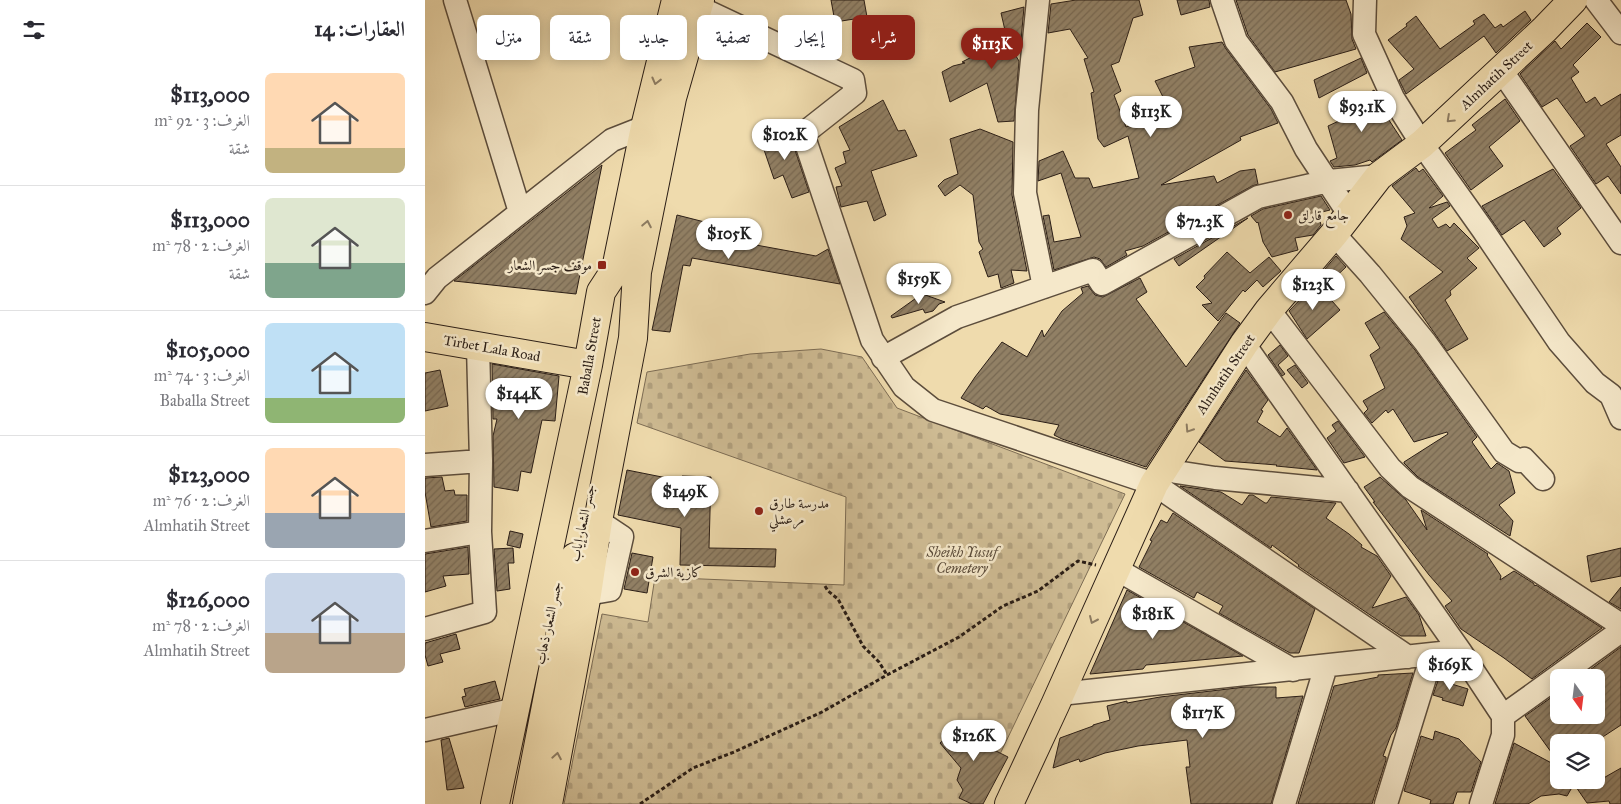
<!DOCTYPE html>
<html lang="ar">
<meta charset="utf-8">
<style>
:root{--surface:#fff;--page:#f7f7f7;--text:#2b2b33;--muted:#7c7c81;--line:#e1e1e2;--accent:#8f2418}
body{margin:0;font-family:"IM FELL Great Primer",Amiri,serif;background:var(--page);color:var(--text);direction:rtl;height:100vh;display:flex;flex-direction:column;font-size:19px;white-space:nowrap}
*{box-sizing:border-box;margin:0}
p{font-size:16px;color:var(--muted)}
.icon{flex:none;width:28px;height:28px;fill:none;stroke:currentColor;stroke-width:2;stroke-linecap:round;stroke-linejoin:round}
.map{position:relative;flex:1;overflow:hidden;direction:ltr}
.side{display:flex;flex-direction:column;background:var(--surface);width:425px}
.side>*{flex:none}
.top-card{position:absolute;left:15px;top:15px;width:475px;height:45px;direction:rtl;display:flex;gap:10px}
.needle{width:32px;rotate:166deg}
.fabs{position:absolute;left:1125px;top:669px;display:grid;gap:10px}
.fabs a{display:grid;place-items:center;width:55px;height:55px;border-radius:8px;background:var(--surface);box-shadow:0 2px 12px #0003;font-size:25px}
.price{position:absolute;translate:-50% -42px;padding:0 11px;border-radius:18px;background:#fff;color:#222;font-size:16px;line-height:32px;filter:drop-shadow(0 1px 2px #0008)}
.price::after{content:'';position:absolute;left:50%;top:30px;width:15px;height:11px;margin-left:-8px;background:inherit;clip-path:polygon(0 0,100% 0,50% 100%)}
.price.active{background:var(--accent);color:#fff}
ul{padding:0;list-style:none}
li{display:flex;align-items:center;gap:15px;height:125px;padding:0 20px}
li+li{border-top:1px solid var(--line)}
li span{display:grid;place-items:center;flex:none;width:140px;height:100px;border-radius:8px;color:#555}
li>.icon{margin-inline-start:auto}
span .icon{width:60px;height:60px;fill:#fffc;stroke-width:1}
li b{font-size:21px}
h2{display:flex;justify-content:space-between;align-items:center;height:60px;padding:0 20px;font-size:21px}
.chip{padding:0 18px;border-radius:8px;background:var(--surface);box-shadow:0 2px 12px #0003;font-size:18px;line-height:45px}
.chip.active{background:var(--accent);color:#fff}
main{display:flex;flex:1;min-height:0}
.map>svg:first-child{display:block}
.cemetery{fill:url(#cemetery-stones);stroke:#7c6c54}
.building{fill:url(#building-hatch);stroke:#2b1e16}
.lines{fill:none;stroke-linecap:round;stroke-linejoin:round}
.minor-casing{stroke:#5c4d3c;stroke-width:25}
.major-casing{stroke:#2b1e16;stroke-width:30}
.path{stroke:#2b1e16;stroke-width:3;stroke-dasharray:4 2.5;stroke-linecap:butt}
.minor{stroke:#f5e8ca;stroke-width:22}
.major{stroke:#efdbad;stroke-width:28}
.oneway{stroke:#8d7c62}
.poi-dot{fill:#8f2418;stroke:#f5e8ca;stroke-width:2}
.labels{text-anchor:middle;stroke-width:5;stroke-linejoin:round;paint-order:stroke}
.street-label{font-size:14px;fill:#2b1e16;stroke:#f5e8ca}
.poi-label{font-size:14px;fill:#2b1e16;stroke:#f5e8ca;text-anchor:start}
.park-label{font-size:14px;font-style:italic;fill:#5c4d3c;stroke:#f5e8ca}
</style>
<main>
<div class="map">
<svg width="1196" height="804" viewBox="0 0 1196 804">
<defs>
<pattern id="cemetery-stones" width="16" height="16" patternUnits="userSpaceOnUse" patternTransform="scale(1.25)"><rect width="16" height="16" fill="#cebb93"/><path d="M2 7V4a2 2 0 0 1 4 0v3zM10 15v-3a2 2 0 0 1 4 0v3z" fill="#b1a07e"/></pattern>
<pattern id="building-hatch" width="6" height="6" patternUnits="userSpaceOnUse" patternTransform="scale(1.25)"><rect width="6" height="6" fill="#918065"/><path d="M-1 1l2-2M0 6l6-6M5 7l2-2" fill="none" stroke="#776852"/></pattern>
</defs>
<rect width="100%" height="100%" fill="#efdbad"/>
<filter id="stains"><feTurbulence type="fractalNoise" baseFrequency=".004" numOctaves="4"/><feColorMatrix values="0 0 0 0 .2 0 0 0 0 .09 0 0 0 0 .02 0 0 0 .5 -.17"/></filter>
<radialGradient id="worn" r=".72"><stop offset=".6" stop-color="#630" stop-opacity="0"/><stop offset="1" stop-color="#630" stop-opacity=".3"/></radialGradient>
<!-- cemetery -->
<path class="cemetery" d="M396 349 437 357 472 408 700 494 551 804H139L177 614 223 622 230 577 419 585 421 497 212 423 222 372 325 354Z"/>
<!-- building -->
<path class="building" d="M406 0H439L442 17 410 22Z
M651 0H714L718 15 708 18 694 62 686 65 696 91 689 95 701 127 724 117 721 104 739 99 730 81 770 67 764 47 797 42 801 49 846 109 853 123 815 137 816 140 736 185 789 176 792 183 815 171 830 169 833 184 827 186 718 246 700 251 702 255 681 267 675 259 669 257 629 270 618 216 624 215 629 242 656 237 636 173 613 181 614 161 638 151 650 178H664L668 188 714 178 703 136 679 147 673 139 666 93 669 92 659 59 663 58 645 29 623 33 626 4Z
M752 0H784L785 7 756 15Z
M811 0H921L926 14 927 39 931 49 850 72 823 35Z
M599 7 595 52 589 53 594 61 589 121 573 122 562 83 525 102 517 72 528 66 540 63 537 62 582 39 576 13Z
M1100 11 1106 20 1071 53 1059 36 981 94 974 80 989 69 963 40 982 26 981 24 991 16 1015 49 1050 24 1048 21 1059 14 1070 28 1076 24 1078 27Z
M1162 23 1176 37 1148 65 1154 72 1146 78 1161 103 1170 97 1176 106 1196 94V135L1181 144 1196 167V194L1183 176 1171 184 1145 146 1160 136 1132 98 1117 107 1095 74 1130 41 1136 49Z
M936 58 942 73 894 98 889 80Z
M949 90 960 110 958 111 977 140 947 162 945 160 930 165 909 167 905 161 912 158 903 126 916 120 913 113Z
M1080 99 1095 121 1064 147 1078 166 1046 190 1020 153 1051 130 1047 125Z
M458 100 473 131 480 130 492 156 446 171 461 215 449 221 442 201 416 207 411 187 417 186 410 168 421 163 418 152 425 150 414 127Z
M366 127V138L384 192 367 198 358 175 349 179 335 138Z
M555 129 588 142 587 195 602 271 586 270 589 283 576 288 573 274 563 277 554 252 558 249 554 242 548 195 535 185 520 196 513 186 519 180 533 174 525 139Z
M177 165 151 294 29 281Z
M991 168 994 172 998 169 1018 196 1004 208 1022 202 1025 206 1007 219 1013 228 1021 224 1025 228 1029 223 1054 248 1042 258 1052 268 1025 291 1026 295 1020 300 1043 339 1022 351 984 297 1018 272 976 239 982 226 979 217 990 213 967 186Z
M1128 169 1156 208 1132 228 1136 234 1119 247 1099 220 1077 235 1057 206Z
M896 196 905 210 893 213 896 225 888 235 870 238 873 250 847 257 838 242 833 222 832 223 826 216 838 209Z
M252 215 323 233 320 243 391 256 403 249 415 284 267 258 265 266 258 265 245 332 227 330Z
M823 218 754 266 749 259Z
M802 252 825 273 844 257 856 271 838 287 832 280 820 292 818 290 793 321 777 305 787 303 771 287 780 278 779 276Z
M911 256 921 267 903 284 894 276Z
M715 278 722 292 711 299 761 367 801 313 815 323 721 467 637 439 629 435 634 425 575 414 561 406 558 409 536 398 550 377 577 342 602 357 617 330 619 337 637 311 658 293 656 288 663 286 670 295 678 297Z
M891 283 915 310 882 339 864 311Z
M492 292 520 302 514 304 508 311 500 313 498 309 467 318 466 316 494 296Z
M959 312 990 350 1052 437 1047 442 1066 469 1072 463 1084 471 1090 493 1074 505 1088 521 1085 536 993 477 979 463V462L1023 434 1022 432 989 442 968 409 963 413 961 410 947 423 939 413 943 409 938 401 960 388 945 355 955 348 940 323Z
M855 345 863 356 853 365 860 374 857 376 843 355Z
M67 364 134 376 130 421 117 420 106 473 96 471 93 491 69 487 68 436 72 419H68Z
M870 365 883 383 877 388 862 370Z
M15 370 23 406 0 411V373Z
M821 370 843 400 836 410 838 411 832 422 855 437 862 428 892 470 851 466 852 465 800 461 774 442Z
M913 421 940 457 919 463 902 438 911 431 907 425Z
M202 470 257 481V476L286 477 284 548 351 549 350 567 255 565 256 528 193 515Z
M17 477 20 491 29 490 30 495H42V521L6 527 0 492V478Z
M955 477 981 500 1002 530 996 510 1063 554 1062 555 1076 576 1075 580 1089 571 1108 583 1110 586 1111 585 1177 628 1107 679 1079 658 1036 629 1020 606 1027 601 1004 575 948 502H950L939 487Z
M755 486 796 492 817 505 824 495H828L840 503H842L846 497 911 503 901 518 924 534 937 545 936 547 952 556 966 576 947 608 981 597 994 615 1001 636H976L873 566 874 565 847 545 846 548Z
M748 513 890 609 874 653H865L794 613 798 606 772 592 769 598 714 567 727 541 725 540 736 520 742 523Z
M85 531 98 534 95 548 82 545Z
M43 547 44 574 18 576 21 586 0 592V554Z
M88 548 89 563H83L85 589 72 591 69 549Z
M1196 548V576L1166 582 1162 556Z
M207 553 228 557 222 593 199 589Z
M1196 587V609L1184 602Z
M702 590 818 656 721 665 718 669 665 674Z
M31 634 35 649 15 654 18 662 3 666 0 655V643Z
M1196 647V725L1170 742H1134V763L1100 716 1134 692V715H1171V678H1154Z
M1016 672 1023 674 1020 682 1043 689 1038 706 1017 700 1018 698 1008 695Z
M988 673 971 728 966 735 958 756 961 757V760L947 804H873L909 686 953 677V675Z
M70 681 75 699 40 707 37 697 41 696 39 689Z
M820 687H851V698L878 696 846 804H766L761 767H765L762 740 713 746 680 753 655 762 654 759 628 768 635 738 668 726V725L685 720 682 706 702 701V703L735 697Z
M539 723 563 733 565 748 583 757 558 804H547L534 798 538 790 532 780 536 768 515 743Z
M1010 731 1034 739 1056 762 1046 792H1032L1028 804H1005L1006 800 979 791 996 736 1008 740Z
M24 738 39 788 22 790 16 740Z
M1089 743 1134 767V780H1175L1196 768V804H1185L1184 801 1162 803 1149 784 1142 796 1134 794 1116 796 1103 804H1070Z"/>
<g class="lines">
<!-- minor casing -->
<g class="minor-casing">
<path id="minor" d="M30 0 95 212
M613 0 602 110 600 193 619 287
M797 0 811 41 857 102 881 149 924 214
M940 0 939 34 968 98 997 144 1058 230 1134 342 1170 383 1186 395 1196 418
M1171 0 1196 33
M273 7 428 80 430 93 378 134 447 340 479 387 508 410 729 484 983 657
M1076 70 1196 243
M909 234 945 274 1000 342 1079 452 1094 461 1099 459 1118 479
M0 293 12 278 187 140 220 127
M844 310 965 468 985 487 1196 625
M819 344 1035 651 1078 716V735L1056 804
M458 358 532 317 668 270 677 284 833 197 904 181 954 176
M0 465 56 461
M738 470 790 478 923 491
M0 541 55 532
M691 569 868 670
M162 594 185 590 197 537 173 521
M0 629 60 612 55 532 56 461 53 346
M635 694 1035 651
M1078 716 1196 631
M0 730 91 709
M859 804 901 666
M961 804 1007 655"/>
</g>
<!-- major casing -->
<g class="major-casing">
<path id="major" d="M0 337 163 365
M70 804 163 365 176 292 191 269 220 127 251 0
M102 804 150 557
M123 804 162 594 173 521 208 338 212 272 247 98 275 0
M584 804 630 705 729 484 819 344 844 310 909 234 954 176 997 144 1120 29 1148 0"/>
</g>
<!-- path -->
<path class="path" d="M400 586 403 591 413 599 438 646 454 662 462 675
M215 804 268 768 309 752 397 712 462 675 534 637 578 606 613 591 653 561 671 565"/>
<!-- minor -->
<use href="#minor" class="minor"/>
<!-- major -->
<use href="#major" class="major"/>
</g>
<!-- one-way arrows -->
<defs><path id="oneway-chevron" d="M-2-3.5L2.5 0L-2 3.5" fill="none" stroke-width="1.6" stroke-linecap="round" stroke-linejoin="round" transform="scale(1.25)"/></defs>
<g class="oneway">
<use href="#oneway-chevron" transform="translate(231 81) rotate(104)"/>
<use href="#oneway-chevron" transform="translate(1025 119) rotate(137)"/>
<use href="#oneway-chevron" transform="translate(222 224) rotate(-79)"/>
<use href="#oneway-chevron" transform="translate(764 429) rotate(123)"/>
<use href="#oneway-chevron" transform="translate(668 620) rotate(114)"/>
<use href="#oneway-chevron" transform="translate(132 756) rotate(-80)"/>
</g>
<!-- markers -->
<g class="poi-dot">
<circle cx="863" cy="215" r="5"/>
<rect x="172" y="260" width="10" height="10" rx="2.5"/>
<circle cx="334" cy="511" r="5"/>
<circle cx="210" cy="572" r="5"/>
</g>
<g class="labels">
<!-- street labels -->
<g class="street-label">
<text transform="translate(1071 75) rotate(-43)" y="5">Almhatih Street</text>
<text transform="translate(67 348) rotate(10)" y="5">Tirbet Lala Road</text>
<text transform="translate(164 356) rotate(-80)" y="5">Baballa Street</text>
<text transform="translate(800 374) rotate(-56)" y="5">Almhatih Street</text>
<text transform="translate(157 523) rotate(-78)" y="5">جسر الشعار إياب</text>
<text transform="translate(123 623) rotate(-78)" y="5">جسر الشعار ذهاب</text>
</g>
<!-- poi labels -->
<g class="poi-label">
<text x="873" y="220">جامع قارلق</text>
<text x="167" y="270" text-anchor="end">موقف جسر الشعار</text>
<text x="344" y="508">مدرسة طارق<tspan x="344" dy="16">مرعشلي</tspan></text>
<text x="220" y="577">كازية الشرق</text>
</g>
<!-- park labels -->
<g class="park-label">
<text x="537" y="557">Sheikh Yusuf<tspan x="537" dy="16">Cemetery</tspan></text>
</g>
</g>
<rect width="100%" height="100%" filter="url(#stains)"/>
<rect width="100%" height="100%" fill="url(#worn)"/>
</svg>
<div class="fabs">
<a><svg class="needle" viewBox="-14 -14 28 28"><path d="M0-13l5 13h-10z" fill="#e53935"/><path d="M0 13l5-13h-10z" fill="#7c7c81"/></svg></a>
<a><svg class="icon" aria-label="layers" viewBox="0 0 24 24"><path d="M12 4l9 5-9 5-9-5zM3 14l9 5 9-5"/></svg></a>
</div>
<b class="price active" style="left:567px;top:70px">$113K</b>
<b class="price" style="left:937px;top:133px">$93.1K</b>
<b class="price" style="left:726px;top:138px">$113K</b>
<b class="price" style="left:360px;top:161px">$102K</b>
<b class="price" style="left:775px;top:248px">$72.3K</b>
<b class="price" style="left:304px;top:260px">$105K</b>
<b class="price" style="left:494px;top:305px">$159K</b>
<b class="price" style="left:888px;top:311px">$123K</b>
<b class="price" style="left:94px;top:420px">$144K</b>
<b class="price" style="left:260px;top:518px">$149K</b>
<b class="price" style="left:728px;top:640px">$181K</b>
<b class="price" style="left:1025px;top:691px">$169K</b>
<b class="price" style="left:778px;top:739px">$117K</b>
<b class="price" style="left:549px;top:762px">$126K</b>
<div class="top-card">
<a class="chip active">شراء</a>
<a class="chip">إيجار</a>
<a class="chip">تصفية</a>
<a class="chip">جديد</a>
<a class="chip">شقة</a>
<a class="chip">منزل</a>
</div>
</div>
<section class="side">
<h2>العقارات: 14<svg class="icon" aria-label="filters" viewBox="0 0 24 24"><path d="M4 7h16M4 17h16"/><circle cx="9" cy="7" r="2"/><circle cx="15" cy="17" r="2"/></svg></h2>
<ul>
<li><span style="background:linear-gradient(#ffd9b3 75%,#c2b280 0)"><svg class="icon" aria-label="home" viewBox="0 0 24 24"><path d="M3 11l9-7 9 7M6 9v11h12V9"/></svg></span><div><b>$113,000</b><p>الغرف: 3 · 92 m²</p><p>شقة</p></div></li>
<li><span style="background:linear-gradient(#dfe7d0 65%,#7fa58c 0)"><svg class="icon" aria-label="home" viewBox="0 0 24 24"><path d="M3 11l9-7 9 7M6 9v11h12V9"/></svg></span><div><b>$113,000</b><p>الغرف: 2 · 78 m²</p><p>شقة</p></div></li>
<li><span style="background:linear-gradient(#bfe0f5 75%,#8fb573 0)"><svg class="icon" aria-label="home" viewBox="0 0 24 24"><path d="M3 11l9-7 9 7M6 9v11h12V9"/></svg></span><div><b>$105,000</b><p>الغرف: 3 · 74 m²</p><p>Baballa Street</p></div></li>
<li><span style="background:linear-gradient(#ffd9b3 65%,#9aa5b1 0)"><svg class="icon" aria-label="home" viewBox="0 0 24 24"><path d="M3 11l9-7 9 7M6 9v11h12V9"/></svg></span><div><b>$123,000</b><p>الغرف: 2 · 76 m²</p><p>Almhatih Street</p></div></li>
<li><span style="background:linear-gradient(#c9d6e8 60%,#b9a48a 0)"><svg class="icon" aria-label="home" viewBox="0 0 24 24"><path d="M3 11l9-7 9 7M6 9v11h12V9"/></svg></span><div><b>$126,000</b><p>الغرف: 2 · 78 m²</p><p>Almhatih Street</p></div></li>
</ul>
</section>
</main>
